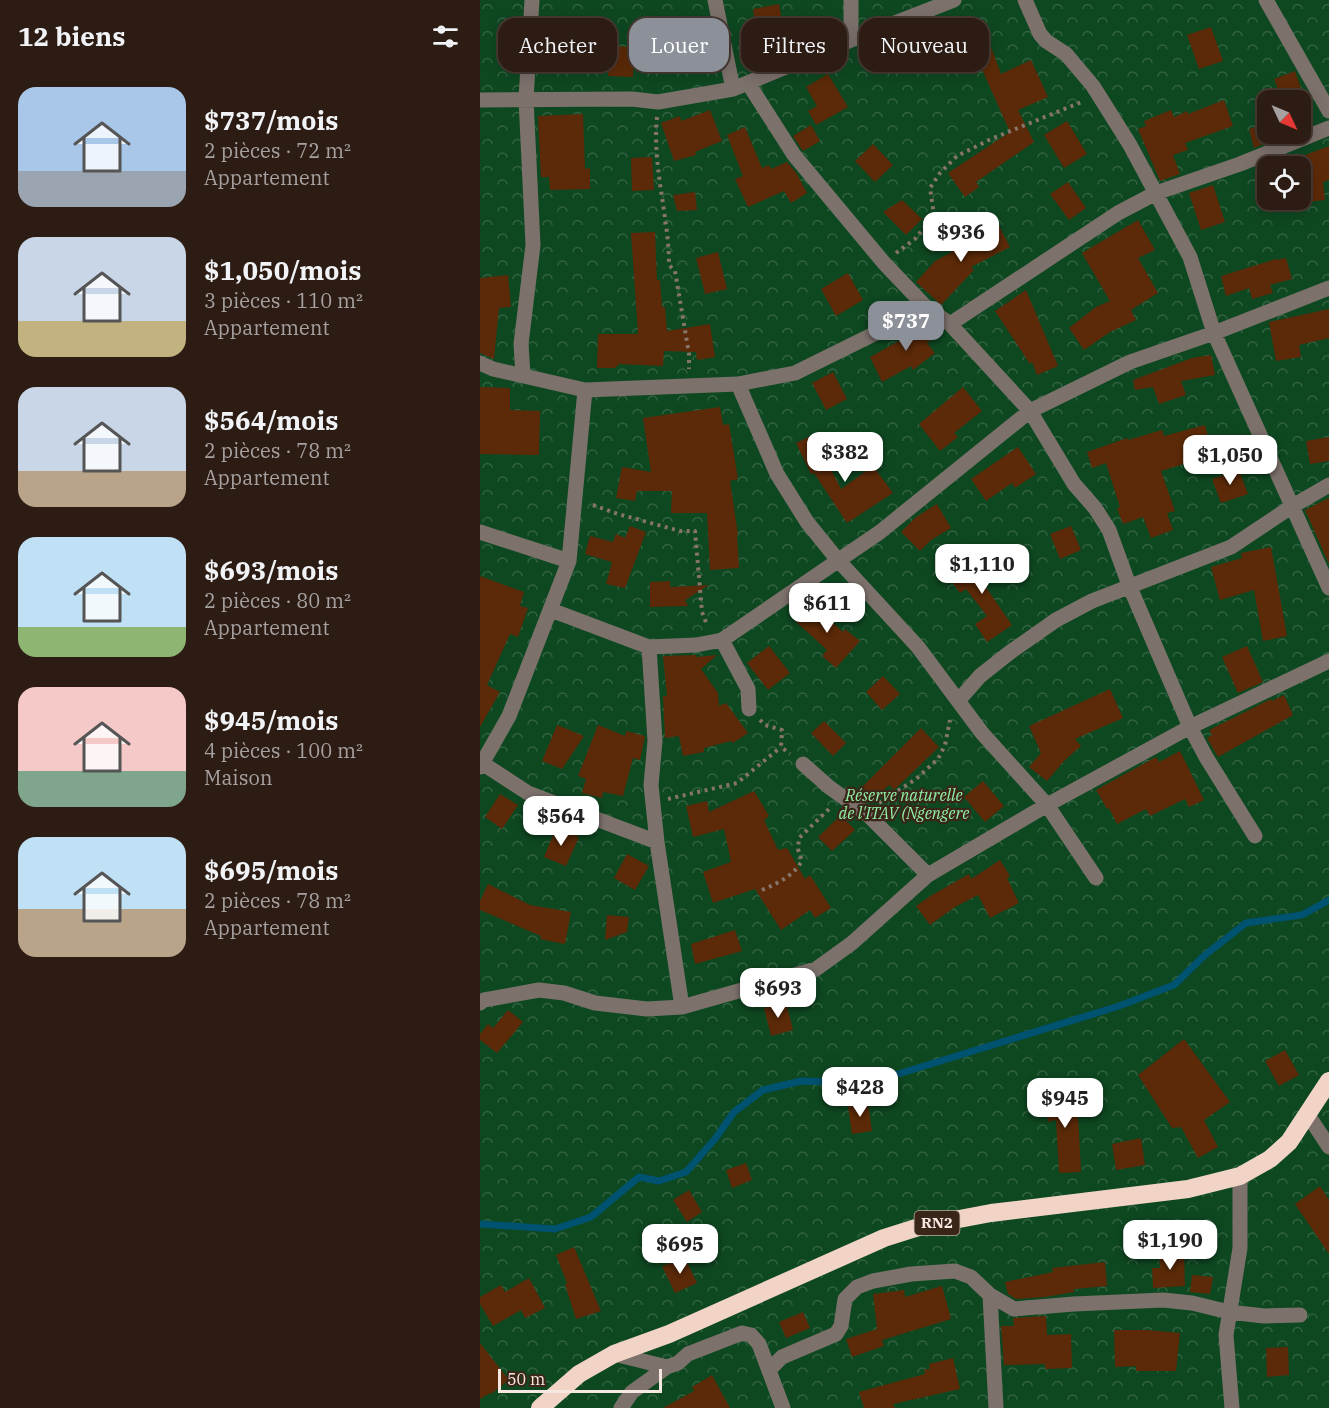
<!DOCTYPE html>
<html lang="fr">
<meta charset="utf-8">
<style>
:root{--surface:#2c1c13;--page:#34251c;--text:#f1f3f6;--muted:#a6a1a0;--line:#483a33;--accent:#8c9099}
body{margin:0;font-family:"IBM Plex Serif",serif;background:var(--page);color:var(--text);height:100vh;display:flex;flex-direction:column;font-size:22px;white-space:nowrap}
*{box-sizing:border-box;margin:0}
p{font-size:20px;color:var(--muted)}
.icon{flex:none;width:33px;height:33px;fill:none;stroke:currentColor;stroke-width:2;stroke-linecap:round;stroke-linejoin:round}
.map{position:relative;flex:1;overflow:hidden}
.drawer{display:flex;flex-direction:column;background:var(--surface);width:480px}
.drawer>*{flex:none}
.top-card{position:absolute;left:18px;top:18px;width:570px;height:54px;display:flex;gap:12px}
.needle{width:39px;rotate:134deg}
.tools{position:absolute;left:777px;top:90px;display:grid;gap:12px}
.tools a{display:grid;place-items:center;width:54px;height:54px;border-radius:12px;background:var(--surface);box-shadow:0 3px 15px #0003,0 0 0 2px var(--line);font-size:30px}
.scale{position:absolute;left:18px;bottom:15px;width:164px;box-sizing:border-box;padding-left:6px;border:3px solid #f6e8e1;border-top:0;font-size:16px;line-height:21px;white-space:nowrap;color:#f6e8e1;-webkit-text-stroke:4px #3a2519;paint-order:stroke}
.price{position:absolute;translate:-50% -51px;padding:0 14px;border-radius:12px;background:#fff;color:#222;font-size:20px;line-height:39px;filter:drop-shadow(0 2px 3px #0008)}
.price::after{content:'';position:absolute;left:50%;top:36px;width:18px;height:14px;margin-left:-9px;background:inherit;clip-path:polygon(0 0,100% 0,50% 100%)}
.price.current{background:var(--accent);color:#fff}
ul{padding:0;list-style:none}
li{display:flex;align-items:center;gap:18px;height:150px;padding:0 18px}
li span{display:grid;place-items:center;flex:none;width:168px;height:120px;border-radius:18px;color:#555}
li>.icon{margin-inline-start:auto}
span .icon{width:72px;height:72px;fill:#fffc;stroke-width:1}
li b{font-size:26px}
h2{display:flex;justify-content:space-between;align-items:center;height:72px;padding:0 18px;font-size:26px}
.pill{padding:0 21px;border-radius:18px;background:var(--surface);box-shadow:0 3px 15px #0003,0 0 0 2px var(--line);font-size:21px;line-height:54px}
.pill.current{background:var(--accent);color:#fff}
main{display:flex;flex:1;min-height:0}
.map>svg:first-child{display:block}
.park{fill:url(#park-crowns);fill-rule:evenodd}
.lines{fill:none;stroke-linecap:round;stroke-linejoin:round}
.stream{stroke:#005271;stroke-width:7}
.building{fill:#5c2a08}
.path{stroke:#87756b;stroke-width:4;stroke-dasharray:3 4.5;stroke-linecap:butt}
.minor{stroke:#7d716c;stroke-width:15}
.highway{stroke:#f1d4c6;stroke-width:18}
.labels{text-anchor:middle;stroke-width:4.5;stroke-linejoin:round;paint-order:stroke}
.shield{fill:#3a2519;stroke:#beaea5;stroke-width:1.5}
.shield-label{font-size:15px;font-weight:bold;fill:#f6e8e1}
.park-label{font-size:16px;font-style:italic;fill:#90f0a6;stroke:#3a2519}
</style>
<main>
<section class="drawer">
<h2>12 biens<svg class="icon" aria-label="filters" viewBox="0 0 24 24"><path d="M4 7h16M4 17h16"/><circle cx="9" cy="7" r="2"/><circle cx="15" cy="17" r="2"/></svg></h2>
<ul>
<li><span style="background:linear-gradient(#a9c7e8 70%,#9aa5b1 0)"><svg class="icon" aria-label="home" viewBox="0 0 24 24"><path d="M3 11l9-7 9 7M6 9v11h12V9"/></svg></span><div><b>$737/mois</b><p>2 pièces · 72 m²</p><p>Appartement</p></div></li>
<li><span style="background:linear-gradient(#c9d6e8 70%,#c2b280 0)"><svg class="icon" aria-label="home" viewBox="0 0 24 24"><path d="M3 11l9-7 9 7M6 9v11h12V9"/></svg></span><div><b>$1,050/mois</b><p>3 pièces · 110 m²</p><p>Appartement</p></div></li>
<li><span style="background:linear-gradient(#c9d6e8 70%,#b9a48a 0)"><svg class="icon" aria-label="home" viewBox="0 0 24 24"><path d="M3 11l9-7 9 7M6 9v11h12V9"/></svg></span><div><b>$564/mois</b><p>2 pièces · 78 m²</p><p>Appartement</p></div></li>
<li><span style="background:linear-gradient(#bfe0f5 75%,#8fb573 0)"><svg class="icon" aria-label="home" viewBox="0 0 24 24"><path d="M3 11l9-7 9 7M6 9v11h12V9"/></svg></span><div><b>$693/mois</b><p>2 pièces · 80 m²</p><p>Appartement</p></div></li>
<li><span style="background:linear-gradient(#f6c9c9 70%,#7fa58c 0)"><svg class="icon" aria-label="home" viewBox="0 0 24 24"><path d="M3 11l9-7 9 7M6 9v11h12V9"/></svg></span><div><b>$945/mois</b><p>4 pièces · 100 m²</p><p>Maison</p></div></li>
<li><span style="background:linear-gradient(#bfe0f5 60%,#b9a48a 0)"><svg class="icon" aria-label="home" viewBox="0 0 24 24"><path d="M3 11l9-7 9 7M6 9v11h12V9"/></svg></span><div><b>$695/mois</b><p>2 pièces · 78 m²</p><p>Appartement</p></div></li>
</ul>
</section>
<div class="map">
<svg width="849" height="1408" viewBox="0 0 849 1408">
<defs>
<pattern id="park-crowns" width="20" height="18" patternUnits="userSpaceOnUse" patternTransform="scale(1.5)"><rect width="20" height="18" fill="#0e4821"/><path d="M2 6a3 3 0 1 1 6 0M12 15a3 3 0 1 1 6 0" fill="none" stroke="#326241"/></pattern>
</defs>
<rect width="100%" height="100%" fill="#3a2519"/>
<!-- park -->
<path class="park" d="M0 0H849V1408H0ZM788 100H820V134H788ZM788 166H820V200H788Z"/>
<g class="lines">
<!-- stream -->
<path class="stream" d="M0 1224 75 1229 111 1217 159 1177 179 1181 206 1172 235 1139 254 1112 283 1090 321 1081 389 1083 639 1006 694 985 725 955 766 923 822 915 849 900"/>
</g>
<!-- building -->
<path class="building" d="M299 4 305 39 278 43 273 9Z
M731 27 743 61 719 69 707 35Z
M505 31 521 74 551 60 568 97 538 110 554 142 496 182 499 187 485 197 468 173 530 132 488 38Z
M129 46 154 47 153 77 128 76Z
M815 71 825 100H802L794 79Z
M348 74 368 107 336 125 328 111 337 106 326 87Z
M744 100 753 126 705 143 708 150 693 155 700 174 680 181 658 129 666 126 664 121 691 110 694 117 707 111 708 114Z
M230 110 242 141 215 152 216 155 194 161 181 123 200 116 201 121Z
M103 114 105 169 110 168V189L70 190 69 177H61L58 116Z
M587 121 607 154 584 168 564 135Z
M788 123V142L774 148 769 129Z
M331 125 340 141 323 151 313 136Z
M265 127 282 168 289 165 291 169 307 162 317 174 327 193 311 203 304 191 268 207 255 179 263 176 247 135Z
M393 144 413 165 395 182 375 161Z
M849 146V180L843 182 845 200 820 203V157Z
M172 157 174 190 152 191 151 158Z
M788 163V176L782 177 779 167Z
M588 182 606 208 589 220 570 194Z
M733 185 745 222 721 230 709 193Z
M215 192 217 210 197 211 193 195Z
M422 200 442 219 426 235 403 212Z
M658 220 675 250 658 258 678 293 651 310 656 320 630 332 604 350 589 328 616 307 630 301 602 253Z
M518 224 530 247 491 267 494 270 461 305 436 282 455 261 470 253 491 235 493 237Z
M175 232 177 280H180L182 307H185L187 331 230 324 235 357 217 360 216 352 184 351 183 366 139 364 135 368H117L118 334H158L151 233Z
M238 252 247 289 225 294 216 258Z
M806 258 812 279 790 285 793 293 772 299 769 288 746 296 741 276 796 259 797 260Z
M368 273 383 300 356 316 341 289Z
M28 275 31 307 19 308 14 359 0 353V278Z
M546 290 578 366 557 375 552 362 550 364 515 311Z
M849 309V338L819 345 821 357 796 361 789 322Z
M447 320 463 332 447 343 455 353 433 370 431 366 402 382 390 357 419 341Z
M731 355 735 375 701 381 706 395 679 404 673 387 655 390 653 380 712 358Z
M353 372 367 399 346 410 332 383Z
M0 387 30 388V410L60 411 59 455 0 454Z
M483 387 502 411 474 433 478 437 460 451 439 424Z
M240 407 243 425 249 424 258 479 250 481 258 535H257L259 568 230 570 227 513H191L192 491H157L155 501 136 498 142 467 171 472 163 418Z
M725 425 733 455 681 471 695 511 687 513 693 530 671 538 663 517 643 524 637 508 640 507 626 463 612 468 607 452 647 438 648 440 682 430 684 436Z
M333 435 361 489 393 466 413 493 367 523 334 473 331 474 316 443Z
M849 437V461L830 464 826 441Z
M538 447 556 474 535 488 532 483 506 501 491 479Z
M759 470 768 494 741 503 732 479Z
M849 498V564L825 510Z
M457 504 471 528 451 540 440 551 421 532 436 517Z
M150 526 166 532 145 588 126 584 132 562 105 554 110 536 133 542 136 534 145 538Z
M591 526 601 550 580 559 570 534Z
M791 547 807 636 783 641 774 590 740 600 731 567 762 558 761 553Z
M502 553 516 574 503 583 532 625 507 642 495 624 507 616 486 589 480 593 468 576Z
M0 576 44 592 40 606 48 608 38 637 30 634 7 685 20 692 0 727Z
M190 581V587L229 585 205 600 208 606 170 607V582Z
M330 602 363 632 365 629 380 641 356 668 342 656 347 650 313 619Z
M289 646 310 673 288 690 267 663Z
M767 646 783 682 758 693 742 657Z
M216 655V657L237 655 221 669 238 693 239 706 246 703 268 733 253 743 251 741 224 748V752L203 756 199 736 185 738 183 696H187L183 656Z
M403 676 420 694 402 710 386 692Z
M630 689 643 718 595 739 601 746 585 760 567 781 549 767 561 753 549 726Z
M804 695 813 715 738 757 727 738 732 735 729 730 791 699 792 701Z
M344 721 366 743 353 756 331 733Z
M77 725 104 736 82 769 62 761Z
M118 725 145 736 146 731 165 736 160 760 153 758 143 796 123 792 122 798 102 793 106 779 98 776Z
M441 728 459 747 414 790 409 785 390 803 378 791Z
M700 751 724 800 709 807 705 799 670 816 666 809 637 824 629 808 627 809 616 790 676 757 679 762Z
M503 781 524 806 505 822 484 797Z
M274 791 289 816 284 820 298 850 307 848 325 879 330 875 351 908 335 918 330 910 301 930 275 889 233 903 223 872 251 862 244 829 213 837 206 806 227 801 229 812Z
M20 794 38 805 22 829 5 817Z
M361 815 375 830 352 851 338 837Z
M76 828 99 837 86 866 64 857Z
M147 854 169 866 155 890 134 878Z
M520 860 530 876 527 878 539 903 510 918 498 895 475 907 450 925 436 906 452 895 489 874 491 879Z
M8 884 50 905 91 912 85 944 60 939 61 936 0 910V901Z
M127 915 149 917 147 932 125 940Z
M255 930 262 951 215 964 211 944Z
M306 1002 313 1030 291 1036 284 1008Z
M28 1010 43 1022 17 1053 0 1040V1034L8 1024 13 1028Z
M704 1039 750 1102 724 1120 738 1147 718 1158 701 1127 692 1128 658 1075Z
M805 1050 819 1075 799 1086 785 1061Z
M583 1089 585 1098 597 1095 601 1172 579 1173 576 1120 568 1122 562 1093Z
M388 1103 392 1131 372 1134 368 1106Z
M661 1138 665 1165 636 1170 632 1144Z
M266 1163 272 1180 252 1188 246 1170Z
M840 1186 849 1200V1254L815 1204Z
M209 1190 222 1212 207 1222 193 1200Z
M94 1247 121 1311 96 1319 85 1285 87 1283 76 1255Z
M704 1253 705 1286 673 1288 672 1268H680L679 1254Z
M205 1258 217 1283 195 1293 182 1266Z
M625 1262 627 1286 594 1289V1292L565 1297 536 1299 528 1294 525 1282 573 1272 572 1268Z
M712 1275 733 1277 730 1294 710 1292Z
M49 1278 65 1308 45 1318 41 1310 13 1326 0 1304V1297L21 1285 25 1292Z
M462 1286 471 1319 402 1340 404 1346 372 1357 366 1339 397 1329 393 1294 424 1290 425 1297Z
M323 1312 330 1328 306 1338 299 1322Z
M566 1316 567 1335 591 1334 592 1368 565 1369V1364L524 1365 521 1326H534L533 1318Z
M634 1330H667L700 1333 696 1371H656V1366L635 1367Z
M0 1343 29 1380 11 1394 10 1393 0 1399Z
M808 1347 809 1375 787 1377 786 1348Z
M473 1358 480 1389 413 1404 415 1408H384L379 1392 445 1374 444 1370 450 1369 449 1364Z
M232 1375 250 1408H183L214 1391 212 1387Z"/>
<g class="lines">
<!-- path -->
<path class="path" d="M177 117C172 167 189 216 189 265L195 271 209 354V369
M416 253 435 239 454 215 450 188 460 173 477 156 511 139 604 101
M113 505 138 514 200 531H215L222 612 227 625
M280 720 285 725 302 730 301 747 310 754
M188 799 257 783 301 747
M399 803 436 779 458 759 465 745 470 720
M282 890C298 883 312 877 322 861L318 849 319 838 349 809"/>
<!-- minor -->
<path class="minor" d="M235 0 253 89
M371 0V40
M545 0 560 34 566 41 586 54 613 86 650 145 710 257 734 333 849 588
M786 0 849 111
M268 83 314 155 404 263 444 305 470 324 550 411 594 484 615 508 629 530 649 585 710 727 726 757 775 836
M0 100 152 99 178 102 253 89 371 40 474 0
M470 324 638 213 676 193 760 164 849 128
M0 363 13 369 105 390 258 384 315 373 400 331 444 305
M43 375 41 344 53 245 46 99 52 0
M258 384 297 474 327 522 357 559 438 647 502 733 567 805 616 878
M0 532 89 561
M71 610 169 647 216 645 242 640 400 532 550 411 650 362 734 333 849 288
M242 640 268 689 269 709
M169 647 175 741 171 785 177 842 202 1007
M478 701 500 676 529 653 576 620 612 601 751 547 811 507 849 485
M2 763 48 793 177 842
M323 764 349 787 388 815 448 875
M0 767 29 716 89 561 105 390
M0 1003 4 1000 59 990 84 993 115 1003 167 1009 202 1007 336 969 372 943 448 875 567 805 710 727 849 661
M828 1115 849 1147
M510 1295 516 1408
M134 1354 187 1367 198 1363 208 1354 262 1333 271 1335 279 1344 303 1408
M289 1370 302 1357 356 1334 361 1326 365 1299 377 1287 393 1281 431 1274 475 1271 491 1277 510 1295 534 1309 594 1304 683 1300 712 1303 749 1312 784 1316 820 1315
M141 1408 152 1392 187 1367
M752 1408 746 1335 760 1248V1176"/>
<!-- highway -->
<path class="highway" d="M60 1408 99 1374 134 1354 189 1334 404 1238 442 1226 511 1213 708 1189 760 1176 790 1159 809 1142 849 1081"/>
</g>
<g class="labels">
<!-- shield labels -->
<rect class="shield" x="434.5" y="1211" width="45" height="24" rx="4.5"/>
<g class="shield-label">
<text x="457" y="1228">RN2</text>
</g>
<!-- park labels -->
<g class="park-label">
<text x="424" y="801">Réserve naturelle<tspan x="424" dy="18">de l'ITAV (Ngengere</tspan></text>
</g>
</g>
</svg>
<div class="tools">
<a><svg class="needle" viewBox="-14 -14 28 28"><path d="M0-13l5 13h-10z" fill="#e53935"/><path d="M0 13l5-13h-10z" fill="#a6a1a0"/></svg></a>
<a><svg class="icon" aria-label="locate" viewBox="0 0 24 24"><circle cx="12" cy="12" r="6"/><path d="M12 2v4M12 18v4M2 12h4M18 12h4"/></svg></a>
</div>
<div class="scale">50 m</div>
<b class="price" style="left:481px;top:263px">$936</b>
<b class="price current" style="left:426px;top:352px">$737</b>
<b class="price" style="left:365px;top:483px">$382</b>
<b class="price" style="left:750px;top:486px">$1,050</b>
<b class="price" style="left:502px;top:595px">$1,110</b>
<b class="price" style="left:347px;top:634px">$611</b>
<b class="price" style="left:81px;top:847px">$564</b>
<b class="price" style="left:298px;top:1019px">$693</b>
<b class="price" style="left:380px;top:1118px">$428</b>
<b class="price" style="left:585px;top:1129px">$945</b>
<b class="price" style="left:690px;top:1271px">$1,190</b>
<b class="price" style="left:200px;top:1275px">$695</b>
<div class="top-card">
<a class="pill">Acheter</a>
<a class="pill current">Louer</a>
<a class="pill">Filtres</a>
<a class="pill">Nouveau</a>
</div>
</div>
</main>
